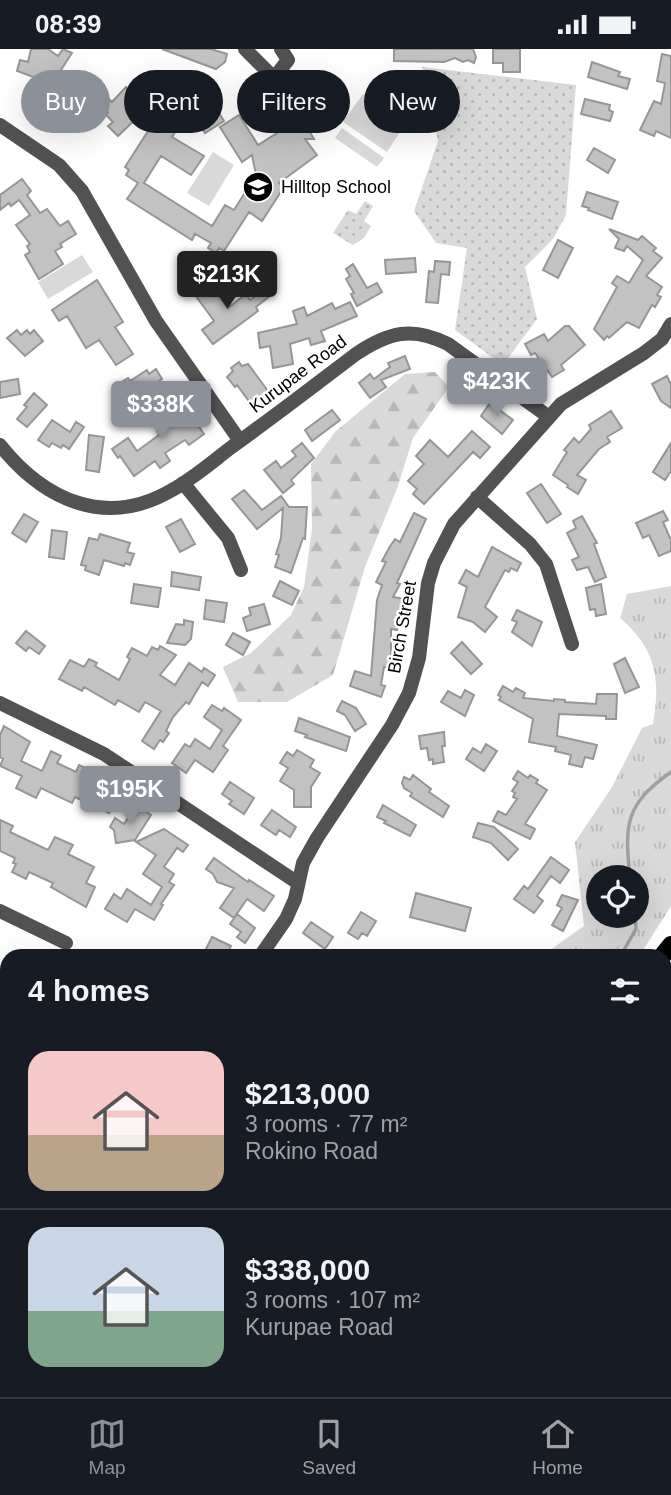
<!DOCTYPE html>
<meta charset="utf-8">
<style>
:root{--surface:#171b24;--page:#242831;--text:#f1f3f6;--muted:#9ea1a6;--line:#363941;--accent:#8c9099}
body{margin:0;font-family:Helvetica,sans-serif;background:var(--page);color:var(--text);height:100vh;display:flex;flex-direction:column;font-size:26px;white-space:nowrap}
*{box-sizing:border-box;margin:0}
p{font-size:23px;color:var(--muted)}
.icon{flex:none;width:38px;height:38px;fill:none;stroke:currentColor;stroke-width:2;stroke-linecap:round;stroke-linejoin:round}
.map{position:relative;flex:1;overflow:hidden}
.panel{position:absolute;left:0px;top:900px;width:672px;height:450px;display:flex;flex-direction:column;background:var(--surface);border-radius:21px 21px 0 0;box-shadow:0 7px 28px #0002}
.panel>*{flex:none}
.banner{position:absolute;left:21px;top:21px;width:630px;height:63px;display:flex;gap:14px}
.fabs{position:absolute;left:586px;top:816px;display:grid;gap:14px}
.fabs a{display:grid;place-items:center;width:63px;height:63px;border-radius:50%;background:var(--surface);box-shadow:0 7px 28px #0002;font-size:35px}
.price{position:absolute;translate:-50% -60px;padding:0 16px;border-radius:7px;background:var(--accent);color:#fff;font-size:23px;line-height:46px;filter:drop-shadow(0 2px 4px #0008)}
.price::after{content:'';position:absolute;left:50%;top:42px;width:21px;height:16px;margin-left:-10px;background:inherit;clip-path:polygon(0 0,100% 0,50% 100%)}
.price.selected{background:#222;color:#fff}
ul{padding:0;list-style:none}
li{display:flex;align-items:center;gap:21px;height:175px;padding:0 28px}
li+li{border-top:2px solid var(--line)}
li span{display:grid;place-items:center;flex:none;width:196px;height:140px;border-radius:21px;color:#555}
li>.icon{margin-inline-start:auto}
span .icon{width:84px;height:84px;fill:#fffc;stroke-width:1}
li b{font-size:30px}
h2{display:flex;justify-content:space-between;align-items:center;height:84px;padding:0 28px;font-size:30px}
.chip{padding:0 24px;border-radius:32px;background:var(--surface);box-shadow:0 7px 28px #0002;font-size:24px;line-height:63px}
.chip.selected{background:var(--accent);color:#fff}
.status{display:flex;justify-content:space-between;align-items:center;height:49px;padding:0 35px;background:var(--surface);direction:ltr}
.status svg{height:19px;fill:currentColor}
.dock{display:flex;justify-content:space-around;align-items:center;height:98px;border-top:2px solid var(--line);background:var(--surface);font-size:19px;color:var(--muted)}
.dock a{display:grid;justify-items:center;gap:4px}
.dock .selected{color:var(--accent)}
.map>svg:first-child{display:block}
.grass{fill:url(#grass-tufts);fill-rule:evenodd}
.forest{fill:url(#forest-firs)}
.park{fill:url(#park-dots)}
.pitch{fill:#d9d9d9}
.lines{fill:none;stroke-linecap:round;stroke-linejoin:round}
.stream{stroke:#a0a0a0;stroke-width:3.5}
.building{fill:#c2c2c2;stroke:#969696;stroke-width:2}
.minor{stroke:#525252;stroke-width:14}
.major{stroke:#000;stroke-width:18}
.labels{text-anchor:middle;stroke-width:5;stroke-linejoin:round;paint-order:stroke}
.poi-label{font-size:18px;fill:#000;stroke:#fff;text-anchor:start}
.street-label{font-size:18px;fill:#000;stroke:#fff}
</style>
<div class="status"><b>08:39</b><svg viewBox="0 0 49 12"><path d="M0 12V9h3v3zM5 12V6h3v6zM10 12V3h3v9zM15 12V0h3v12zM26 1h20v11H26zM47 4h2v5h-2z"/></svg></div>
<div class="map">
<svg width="671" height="1348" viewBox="0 0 671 1348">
<defs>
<pattern id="grass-tufts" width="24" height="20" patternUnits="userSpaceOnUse" patternTransform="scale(1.75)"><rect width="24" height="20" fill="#d9d9d9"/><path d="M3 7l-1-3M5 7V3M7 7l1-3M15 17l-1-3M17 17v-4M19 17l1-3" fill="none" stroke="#b8b8b8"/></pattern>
<pattern id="forest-firs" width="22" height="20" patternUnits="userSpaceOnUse" patternTransform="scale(1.75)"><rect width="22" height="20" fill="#d9d9d9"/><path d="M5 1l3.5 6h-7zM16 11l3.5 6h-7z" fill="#b8b8b8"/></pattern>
<pattern id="park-dots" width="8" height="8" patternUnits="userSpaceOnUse" patternTransform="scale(1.75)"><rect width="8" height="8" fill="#d9d9d9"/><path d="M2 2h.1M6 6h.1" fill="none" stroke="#b8b8b8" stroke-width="1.8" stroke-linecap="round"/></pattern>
</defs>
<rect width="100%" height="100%" fill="#fff"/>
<!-- grass -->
<path class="grass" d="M671 537V857L640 906H543L584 877 575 793 612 738 642 679 653 675C661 630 656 600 620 569L627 545ZM598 828H637V866H598Z"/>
<!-- forest -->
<path class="forest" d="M435 323 449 338 413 389 398 437 365 518 333 626 287 653H238L223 618 251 604 291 566 304 538 312 480 311 415 336 382 405 325Z"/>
<!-- park -->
<path class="park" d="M422 18 576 36 566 166 553 190 525 218 537 270 503 316 455 281 467 199 436 194 414 162 438 92Z
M382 28 408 41 400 57 373 44Z
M365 152 373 157 364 172 371 177 364 189 353 196 333 184 348 161 356 165Z
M245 208 265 237 252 246 232 216Z"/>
<!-- pitch -->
<path class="pitch" d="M363 45 406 74 387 103 343 73Z
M342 79 384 109 377 118 335 89Z
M213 103 234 116 209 157 187 144Z
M82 206 93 223 48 250 38 233Z"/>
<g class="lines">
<!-- stream -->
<path class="stream" d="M630 828C624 774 626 755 671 723
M621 906 636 880 635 866
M185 1348 188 1342"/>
</g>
<!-- building -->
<path class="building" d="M31 0H48L58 7 63 0 72 4 57 27 74 39 64 53 60 51 58 54 44 44 46 41 40 37 44 32 17 22 20 11 28 13Z
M162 0H211L227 5 225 13 216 20Z
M394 0H473L476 8 474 14 468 11 463 13 455 9 444 13 394 12Z
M493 0H520V23H503V14H493Z
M662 5 671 7V89L656 82 654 87 640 81 654 52 661 55 665 34 657 32Z
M592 13 620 23 618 27 630 30 627 40 588 28Z
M87 29 112 53 126 38 141 53 144 50 153 59 144 68 141 65 118 87 108 77 113 73 106 66 108 64 80 36Z
M204 41 224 72 205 84 196 70 192 73 187 65 172 88 204 107 191 126 161 107 144 134 212 177 225 156 234 161 256 126 252 106 242 113 220 78 239 66 258 96 301 69 314 90H305L317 106 279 134 284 138 262 172 249 163 224 202 219 199 216 204 208 199 211 194 195 185 192 191 127 150 138 134 126 126 129 121 125 118 152 76 159 81 173 59 175 61Z
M585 50 610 56 609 61 613 63 610 72 581 65Z
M594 99 615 111 608 124 587 111Z
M22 130 31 142 27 146 40 164 47 160 60 177 68 172 76 185 60 195 62 198 55 202 63 215 39 230 25 206 30 203 27 197 30 195 16 176 30 166 19 151 11 157 9 154 0 161V146Z
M587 143 618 153 612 170 588 161 589 159 582 157Z
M609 180 638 191 642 187 656 199 653 202 662 209 646 227 662 238 657 246 661 248 655 258 652 256 639 279 627 273 609 289 607 287 604 291 594 280 617 238 612 234 617 227 629 234 643 211 627 197 624 202 615 199 619 190Z
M558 191 573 199 558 229 543 221Z
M415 209 416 223 386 225 385 211Z
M435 212 450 213 449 226 441 225 438 254 426 253 429 222 434 223Z
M353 215 367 239 377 234 382 243 357 257 351 245 354 244 346 230 350 227 346 220Z
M97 231 123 273 115 278 133 305 116 316 99 291 86 299 67 267 59 272 52 261Z
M208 232 228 259 246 245 250 251 266 239 271 246 256 258 258 262 213 295 202 281 214 272 193 243Z
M350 253 357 267 321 282 325 292 311 296 309 289 290 295 293 315 273 319 270 297 260 299 258 284 297 275 293 262 304 258 307 267 332 254 335 260Z
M565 277H569L585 296 561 316 564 321 552 328 535 304 531 306 525 295 544 285 548 292Z
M17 281 21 286 27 281 30 285 34 281 43 292 25 307 7 289Z
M405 307 410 320 381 331 386 338 370 349 359 334 370 325 374 330 390 318 388 314Z
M239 313 242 317 248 315 268 342 251 355 237 336 235 338 227 328 233 322 231 319Z
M156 320 162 330 122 357 117 349 123 344 117 336 128 329 130 332 147 321 149 325Z
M667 327 671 336V359L661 352 652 335Z
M18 330 20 345 0 349V333Z
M34 344 47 356 27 378 17 370 27 358 24 356Z
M181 352 204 385 189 396 185 391 165 404 170 412 160 419 155 412 134 427 120 407 118 409 112 400 128 389 137 402 159 386 157 382 173 371 167 362Z
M490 354 513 371 502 385 481 367Z
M332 361 340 371 312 392 305 381Z
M611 362 622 379 607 388 610 393 599 400 577 426 586 431 578 445 567 438 568 436 553 426 567 403 564 401 574 389 579 394 591 380 589 376Z
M52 371 70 383 76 373 84 378 69 400 63 396 61 399 52 394 49 398 38 391Z
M472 382 490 398 480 409 473 403 424 455 413 445 417 440 408 432 424 415 416 407 430 391 448 408Z
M89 386 104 388 99 423 86 421Z
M302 394 314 409 291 431 294 435 283 444 264 421 276 412 281 419 296 407 292 402Z
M671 394V422L665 431 653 423Z
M541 435 561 465 547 474 527 444Z
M244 441 262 461 281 447 289 458H307L305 490 303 489 291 524 275 518 279 506 276 505 281 489 283 459 257 480 232 450Z
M663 462 668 471 663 473 671 491V502L659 507 649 486 643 489 636 474Z
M414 464 426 470 397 534 400 535 393 548 406 550 405 561H399L397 581 391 580V619L384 618 381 636 385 637 381 648 350 637 355 622 371 627 377 551 382 536 376 533 386 513 382 512 389 499 395 490 400 493Z
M24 465 38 473 26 493 12 484Z
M582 467 597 494 594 495 606 528 595 533 588 518 577 521 572 511 579 508 567 484 576 479 573 472Z
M181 470 195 495 180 503 166 478Z
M52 481 67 483 64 510 49 508Z
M100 485 130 494 127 503 134 505 130 516 125 514 124 517 104 511 99 526 85 521 86 517 81 516 89 489 98 491Z
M492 498 521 514 517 522 511 519 509 523 505 521 485 558 497 568 485 583 473 573 458 568 467 538 459 534 466 521 478 528Z
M172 523 201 528 199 541 171 537Z
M280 532 299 542 292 556 273 547Z
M134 535 161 539 158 558 131 554Z
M601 535 606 565 596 567 595 560 590 561 586 539Z
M206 551 227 554 224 573 204 570Z
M264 555 270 575 247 582 243 569 251 566 249 559Z
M517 561 542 573 532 597 512 583 517 573 512 571Z
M184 571 193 573 191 590 185 596 167 594 176 575 184 576Z
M26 582 45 597 39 605 29 598 26 602 16 594Z
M233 584 250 593 243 606 226 596Z
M462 593 482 615 471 625 451 604Z
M160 597 176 606 160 626 175 636 189 614 202 623 204 619 215 626 208 637 202 633 189 655 186 653 173 668 166 682 169 684 163 693 160 691 154 700 142 692 161 662 145 653 139 663 118 651 115 656 84 638 82 642 59 630 70 611 84 618 89 610 97 614 95 617 119 631 130 610 127 608 132 599 147 607 152 598 158 601Z
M625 609 639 638 625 644 614 615Z
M503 637 513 643 516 639 525 644 523 649 554 652V650L565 651V653L596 655 597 645H617L616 670H606V667L559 665 557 687 597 696 593 710 585 708 582 718 569 715 571 706 555 702 556 698 529 693 533 670 499 651 501 648 498 646Z
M465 641 474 646 465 667 441 653 448 642 461 649Z
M342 652 356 659 366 675 355 682 345 666 337 662Z
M212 656 222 662 224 659 241 671 223 697 228 701 213 723 195 711 186 724 172 714 185 695 190 698 195 690 210 700 222 681 204 668Z
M299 669 350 688 346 702 305 688 307 686 295 682Z
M4 677 30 693 21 712 42 722 51 702 61 707 57 714 76 723 79 716 90 721 87 727 119 742 109 764 75 748 72 754 41 739 36 749 16 739 22 727 0 717 3 710 0 708V686Z
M444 683 445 697H442L444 713 433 715V710L429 711 427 699 421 700 419 687Z
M486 695 497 702 484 722 466 710 473 699 481 704Z
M297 701 314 711 310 718 320 724 311 738V758H294V741L280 732 288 719 280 714 287 703 293 707Z
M518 722 528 729 530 726 538 731 536 734 547 741 525 775 535 780 530 790 493 772 498 762 506 766 517 750 513 748 515 744 512 742 518 733 513 730Z
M413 726 431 740 429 743 449 757 443 768 410 747 412 744 404 739 402 734 404 728 410 731Z
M230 733 254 749 244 765 229 755 232 752 222 745Z
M136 756 151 766 135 791 116 794 114 781 110 778 115 769 124 775Z
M383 756 416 776 410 787 384 774 386 772 377 768Z
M272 761 296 778 290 788 279 781 276 786 261 776Z
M0 771 13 777 10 783 48 801 55 788 73 796 68 805 94 818 86 834 95 838 86 858 51 838 53 834 29 823 26 830 12 823 16 815 13 814 15 809 0 802Z
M478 774 494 778 518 800 508 811 491 794 473 788Z
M164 780 188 796 183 803 177 799 164 818 174 825 169 833 174 836 161 855 163 856 154 871 135 860 127 873 105 860 114 845 121 850 127 840 151 856 162 838 143 825 156 806 136 793Z
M551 808 569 821 560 834 551 827 537 847 543 852 534 864 514 850 524 837 528 840Z
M214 809 248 833 249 831 274 847 264 862 247 850 234 869 220 859 234 839 217 833 213 825 206 820Z
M416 844 471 859 465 882 410 868Z
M562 846 578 851 563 882 552 876 562 859 557 856Z
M361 863 376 872 367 887 362 884 358 890 348 884Z
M237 865 255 879 245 894 237 888 241 883 230 875Z
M311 873 333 888 325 900 303 884Z
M212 888 231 897 226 906H203Z"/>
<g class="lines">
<!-- minor -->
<path class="minor" d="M245 0 274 29 288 11 281 0
M0 76 59 116 82 142 156 272 240 392
M0 396C44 451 106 480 172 441 194 429 213 412 233 397 275 367 315 336 356 305 389 283 412 277 448 295L549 368
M183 434 228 489 241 521
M477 448 530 495 546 515 572 595
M0 654 104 705 298 834
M0 862 66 894
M261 906 286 870 295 850 303 814 317 789 392 676 409 644 419 609 428 534 434 514 454 475 561 355 644 304 662 290 671 275
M0 1146 7 1153
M0 1276 7 1270
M665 1332 671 1324
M269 1348 285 1342
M654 1348 658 1342"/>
<!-- major -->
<path class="major" d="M663 906 671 896
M0 1179 7 1186
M151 1342 157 1348"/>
</g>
<!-- icons -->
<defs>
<g id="school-disc" transform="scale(1.575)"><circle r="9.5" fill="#000" stroke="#fff"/><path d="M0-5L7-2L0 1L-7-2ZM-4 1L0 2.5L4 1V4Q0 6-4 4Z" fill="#fff"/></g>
</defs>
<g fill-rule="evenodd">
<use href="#school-disc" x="258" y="138"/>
</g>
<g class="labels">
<!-- poi labels -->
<g class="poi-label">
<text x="281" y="144">Hilltop School</text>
</g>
<!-- street labels -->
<g class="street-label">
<text transform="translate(298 325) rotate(-37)" y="6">Kurupae Road</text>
<text transform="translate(402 578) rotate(-80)" y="6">Birch Street</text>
</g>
</g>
</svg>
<div class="fabs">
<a><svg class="icon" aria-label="locate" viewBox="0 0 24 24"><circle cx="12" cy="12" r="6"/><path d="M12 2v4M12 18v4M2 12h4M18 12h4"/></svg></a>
</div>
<b class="price selected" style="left:227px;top:262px">$213K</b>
<b class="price" style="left:497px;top:369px">$423K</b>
<b class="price" style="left:161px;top:392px">$338K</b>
<b class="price" style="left:130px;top:777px">$195K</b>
<div class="banner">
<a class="chip selected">Buy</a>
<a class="chip">Rent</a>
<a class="chip">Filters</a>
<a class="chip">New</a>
</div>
<section class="panel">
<h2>4 homes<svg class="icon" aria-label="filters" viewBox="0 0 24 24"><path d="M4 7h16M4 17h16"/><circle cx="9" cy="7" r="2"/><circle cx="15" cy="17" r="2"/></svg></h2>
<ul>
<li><span style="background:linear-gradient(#f6c9c9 60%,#b9a48a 0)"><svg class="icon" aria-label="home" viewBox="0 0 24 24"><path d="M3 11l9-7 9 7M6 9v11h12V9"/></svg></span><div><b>$213,000</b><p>3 rooms · 77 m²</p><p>Rokino Road</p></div></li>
<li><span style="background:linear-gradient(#c9d6e8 60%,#7fa58c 0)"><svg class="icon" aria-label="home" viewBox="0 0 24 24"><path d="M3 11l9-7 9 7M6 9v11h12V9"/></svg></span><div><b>$338,000</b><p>3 rooms · 107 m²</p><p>Kurupae Road</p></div></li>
</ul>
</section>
</div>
<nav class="dock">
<a class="selected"><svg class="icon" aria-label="map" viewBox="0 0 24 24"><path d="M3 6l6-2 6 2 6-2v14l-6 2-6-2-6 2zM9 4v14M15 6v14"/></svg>Map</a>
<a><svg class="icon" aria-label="saved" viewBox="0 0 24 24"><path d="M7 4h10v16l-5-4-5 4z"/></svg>Saved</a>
<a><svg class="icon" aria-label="home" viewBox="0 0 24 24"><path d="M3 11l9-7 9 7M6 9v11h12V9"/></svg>Home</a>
</nav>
